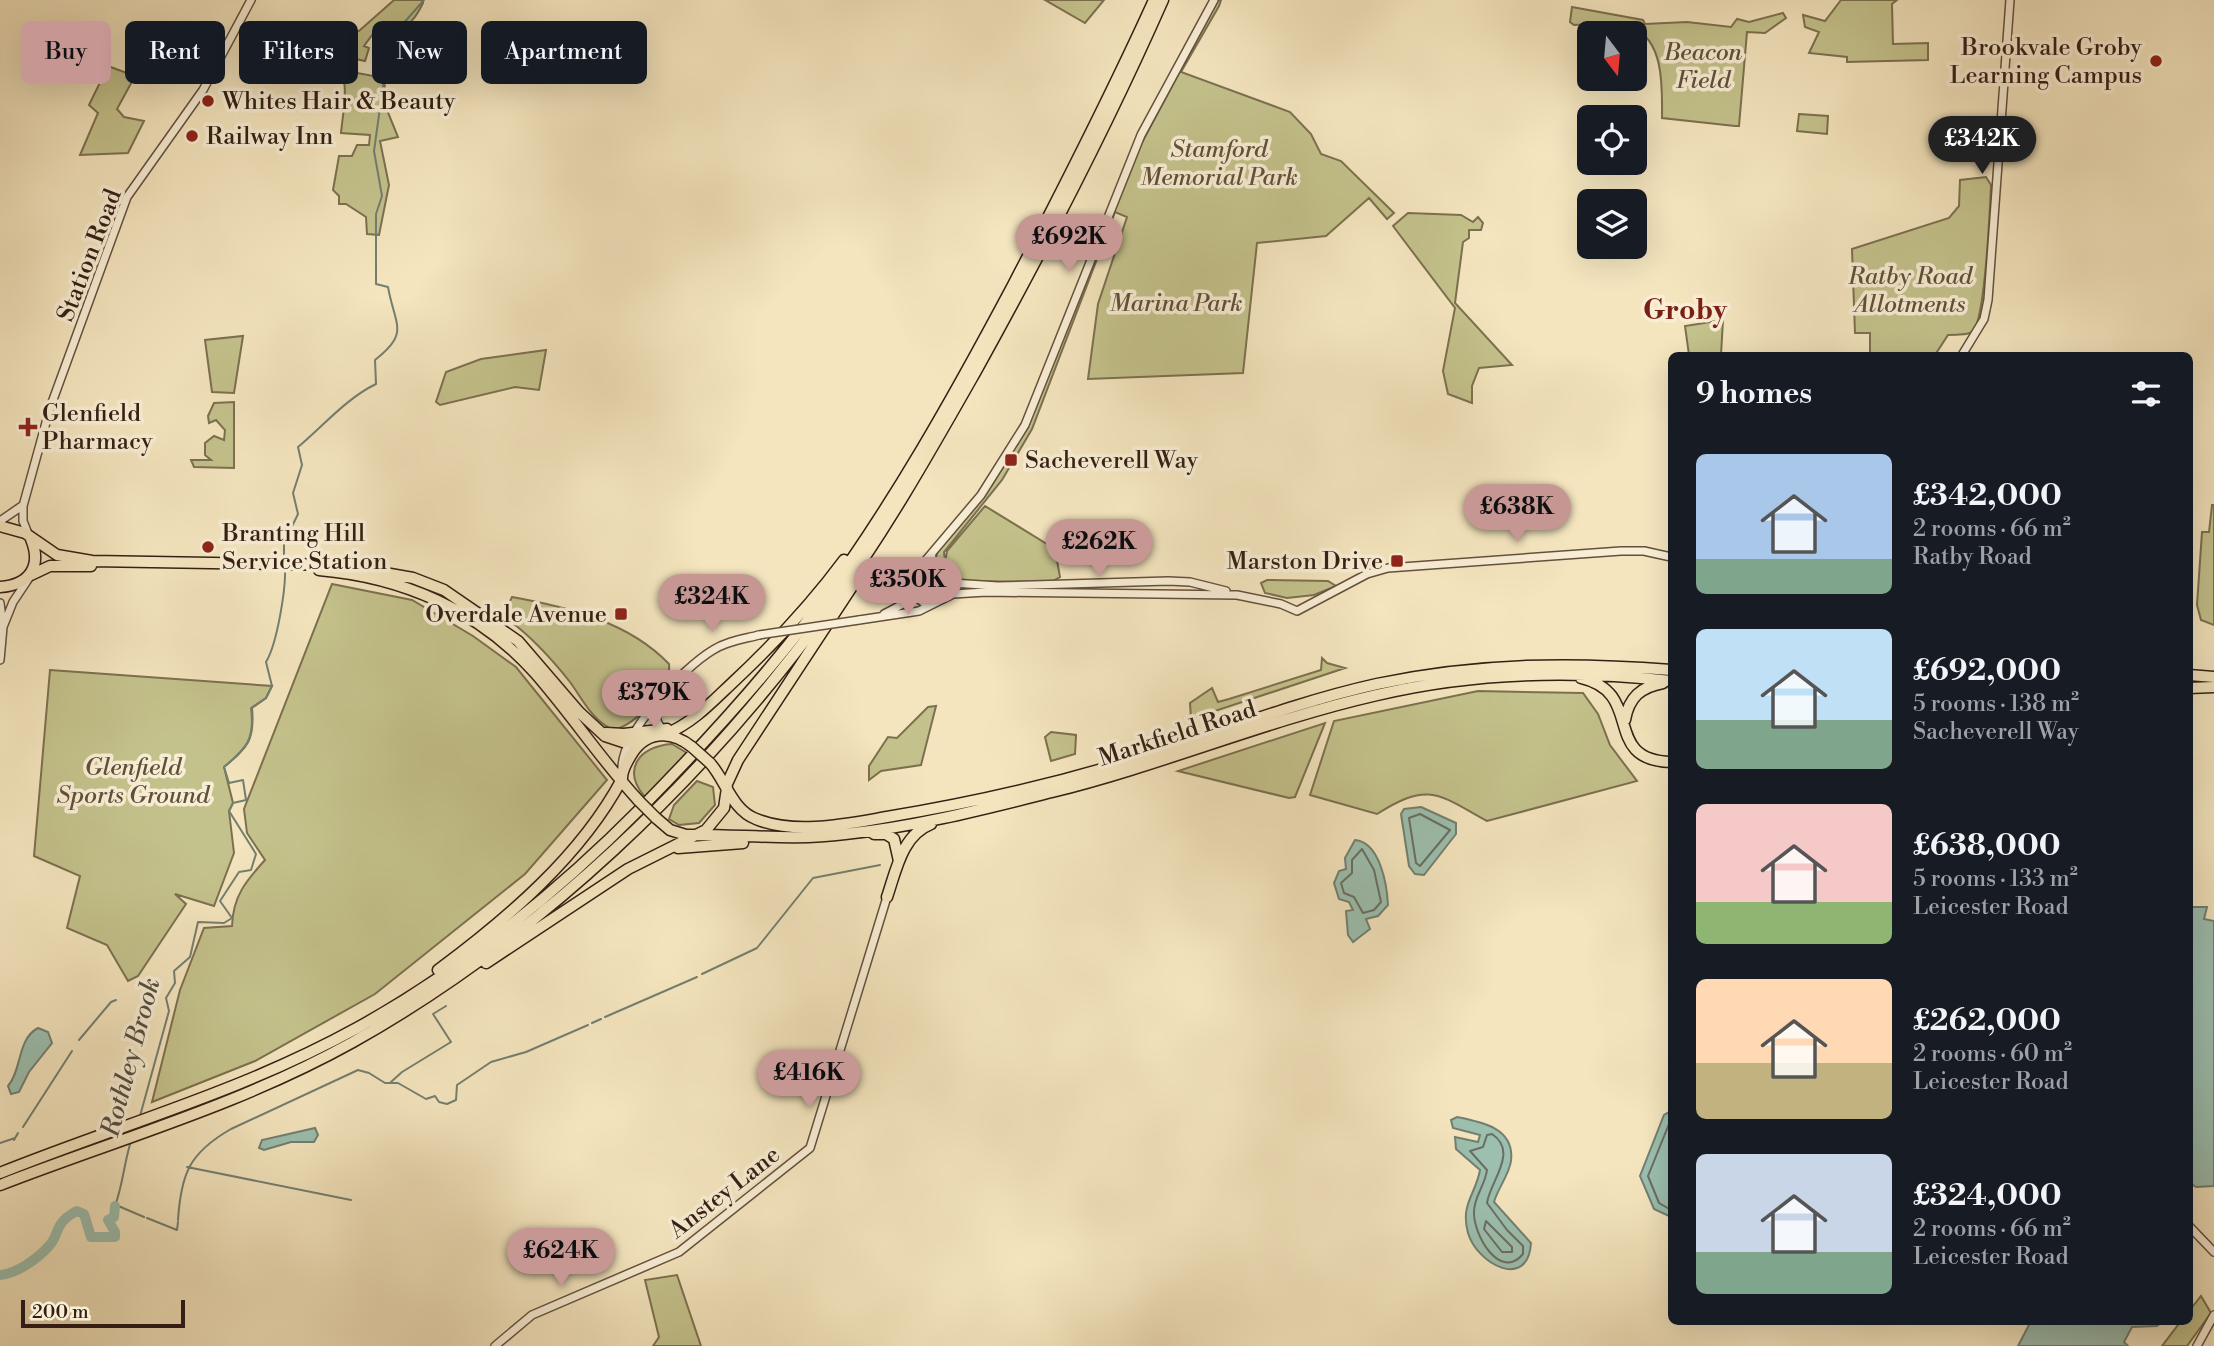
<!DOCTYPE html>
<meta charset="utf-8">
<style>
:root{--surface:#171b24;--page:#242831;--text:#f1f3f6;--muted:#9ea1a6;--accent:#c59692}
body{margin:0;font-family:"Libre Bodoni",serif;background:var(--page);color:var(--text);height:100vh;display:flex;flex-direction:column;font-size:26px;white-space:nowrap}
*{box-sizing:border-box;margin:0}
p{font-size:23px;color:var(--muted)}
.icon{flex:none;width:38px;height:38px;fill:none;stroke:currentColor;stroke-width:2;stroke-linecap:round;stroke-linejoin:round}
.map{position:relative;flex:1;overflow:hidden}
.panel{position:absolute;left:1668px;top:352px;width:525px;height:973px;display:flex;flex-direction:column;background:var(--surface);border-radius:10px;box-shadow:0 7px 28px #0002}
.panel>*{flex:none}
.banner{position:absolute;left:21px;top:21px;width:665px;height:63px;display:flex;gap:14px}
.needle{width:46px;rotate:164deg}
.tools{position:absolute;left:1577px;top:21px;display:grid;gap:14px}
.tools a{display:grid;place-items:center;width:70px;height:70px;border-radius:10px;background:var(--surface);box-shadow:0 7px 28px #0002;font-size:35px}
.scale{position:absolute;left:21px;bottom:18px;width:164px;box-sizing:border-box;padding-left:7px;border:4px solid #351f14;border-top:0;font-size:19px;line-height:24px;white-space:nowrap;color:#351f14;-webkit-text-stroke:5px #f8eed5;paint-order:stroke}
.price{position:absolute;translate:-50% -60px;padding:0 16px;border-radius:24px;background:var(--accent);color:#111;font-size:23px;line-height:46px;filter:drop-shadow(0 2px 4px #0008)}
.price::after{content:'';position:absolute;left:50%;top:42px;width:21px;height:16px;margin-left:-10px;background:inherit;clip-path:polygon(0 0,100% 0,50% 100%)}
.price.selected{background:#222;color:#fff}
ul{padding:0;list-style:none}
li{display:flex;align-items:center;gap:21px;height:175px;padding:0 28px}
li span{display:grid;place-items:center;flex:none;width:196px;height:140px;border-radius:10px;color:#555}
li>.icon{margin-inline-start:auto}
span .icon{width:84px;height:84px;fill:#fffc;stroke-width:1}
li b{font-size:30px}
h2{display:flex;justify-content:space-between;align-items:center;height:84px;padding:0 28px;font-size:30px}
.tag{padding:0 24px;border-radius:10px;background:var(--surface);box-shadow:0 7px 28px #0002;font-size:24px;line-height:63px}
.tag.selected{background:var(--accent);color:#111}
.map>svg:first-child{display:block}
.green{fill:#c4c28c;stroke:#7c7050;stroke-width:2}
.water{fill:#9cbfaf;stroke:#737f71;stroke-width:2}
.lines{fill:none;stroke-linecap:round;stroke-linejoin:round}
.shore{stroke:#686f62;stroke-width:2}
.stream{stroke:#737f71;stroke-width:2}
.river{stroke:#9cbfaf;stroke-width:10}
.tertiary-casing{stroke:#65503e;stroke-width:10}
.trunk-casing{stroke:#351f14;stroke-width:13}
.tertiary{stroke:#f8eed5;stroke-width:7}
.trunk{stroke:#f4e5be;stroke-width:10}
.tertiary-bridge-casing{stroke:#65503e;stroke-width:10;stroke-linecap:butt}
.trunk-bridge-casing{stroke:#351f14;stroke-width:13;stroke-linecap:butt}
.tertiary-bridge{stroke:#f8eed5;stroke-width:7}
.trunk-bridge{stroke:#f4e5be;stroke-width:10}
.poi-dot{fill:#8f2418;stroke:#f8eed5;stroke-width:2.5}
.labels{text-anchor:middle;stroke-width:7;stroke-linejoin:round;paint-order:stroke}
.poi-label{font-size:24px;fill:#351f14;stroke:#f8eed5;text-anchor:start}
.park-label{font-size:24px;font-style:italic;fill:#605038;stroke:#f8eed5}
.street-label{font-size:24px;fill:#351f14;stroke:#f8eed5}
.water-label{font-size:26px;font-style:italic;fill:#544f42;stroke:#f8eed5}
.quarter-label{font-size:28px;font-weight:bold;fill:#7a1f14;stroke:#f8eed5}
</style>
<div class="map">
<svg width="2214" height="1346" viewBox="0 0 2214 1346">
<rect width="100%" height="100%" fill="#f4e5be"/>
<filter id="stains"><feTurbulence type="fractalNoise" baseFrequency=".00286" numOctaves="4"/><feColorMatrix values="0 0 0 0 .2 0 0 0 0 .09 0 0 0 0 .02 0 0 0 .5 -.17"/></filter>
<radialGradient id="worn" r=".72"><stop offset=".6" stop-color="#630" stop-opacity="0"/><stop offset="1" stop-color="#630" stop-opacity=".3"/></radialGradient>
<!-- green -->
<path class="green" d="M394 0H423V3C409 31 408 20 386 33L378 27 364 46 369 48 365 61 356 59 350 64 352 72 384 78 387 110 398 137 380 141 389 185 379 235 367 234 366 217 346 204H339V196L333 190 339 156H352L357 145H369L370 135 341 133C343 110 352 76 333 58L346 46 336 39 341 27 359 31Z
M1045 0H1104L1085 23Z
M1218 0H1221L1219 6 1181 72 1290 112 1311 134 1321 154 1341 161 1394 213 1387 219 1369 198 1326 236 1257 243 1243 373 1088 379 1098 304 1127 217 1115 212 1032 429 1002 480 944 552 945 563 947 551 985 506 1055 549 1060 577 1051 582 959 581 938 576 933 568 938 550 992 485 1027 428 1138 150Z
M1841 0H1897L1892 4 1893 44 1928 43V60L1847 62V57L1809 53 1819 32 1805 27 1803 15 1825 21Z
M1572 7 1643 20 1645 24 1687 22 1731 27 1737 19 1749 22 1783 13 1786 18 1765 33 1747 32 1739 126H1735L1662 118C1662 91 1665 41 1633 28L1621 33 1616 23 1574 25 1570 22Z
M108 66 135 76 117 109 124 117 144 121 128 153 80 155 98 113 89 105Z
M1799 114 1828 116 1827 134 1797 131Z
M1986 177 1991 185C1990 208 1985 320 1973 331 1968 336 1957 334 1948 335L1935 355H1870V333H1855L1852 249 1949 218 1959 206 1960 180Z
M1408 213 1461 215 1473 222 1478 217 1483 223 1481 230H1469V238L1463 242 1455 303 1512 365 1479 368 1472 386V403L1448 394 1443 371 1455 308 1393 226Z
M1723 320 1721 355H1689L1685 326Z
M243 336 234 393 212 392 205 340Z
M546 350 539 390 515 387 440 405 436 402 446 372 481 359Z
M234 402V468L194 467 191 460H211L205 455V443L214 436 224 440 225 430 216 420 209 423 208 416 214 403Z
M2212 505H2214V625L2201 620 2197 605 2202 532H2209Z
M1267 580 1328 581 1336 586 1314 595 1287 598 1265 593 1261 583Z
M332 584 412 600 473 636 516 667 607 780 525 874 375 994 255 1061 152 1102 180 990 204 928 232 926C233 896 246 881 265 860L247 833 244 809Z
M512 597C568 607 629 622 669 664 672 688 635 726 613 730 592 720 583 700 570 682 551 658 528 633 503 616Z
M1322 658 1327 663 1345 668 1191 719 1190 703 1212 688 1218 702 1229 699 1321 670Z
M50 670 272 686 266 698 252 708C255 740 248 747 224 767L233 803 229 811 234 853 214 906 175 894 186 904 138 976 128 981 107 945 67 928 80 876 34 856Z
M1478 691 1583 693 1598 714 1610 745 1637 781 1487 821C1438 794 1429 781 1377 814L1310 795 1334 721Z
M936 706 921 765 881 771 869 780V766L888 737 897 738 928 707Z
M1325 723 1295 797 1289 798 1178 771Z
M1051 732 1076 735 1075 754 1051 761 1045 737Z
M672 744 687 753 645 797C621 769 640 746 672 744Z
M697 781 713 787 715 805 699 823 679 825 669 819 674 805Z
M677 1275 701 1346H653L659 1337 645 1280Z
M2201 1296 2211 1313 2187 1346H2162L2181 1321H2189V1311Z"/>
<!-- water -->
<path class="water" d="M1421 807 1456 823V834L1424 875 1415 874 1409 866 1401 814 1404 809Z
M1355 840C1380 842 1387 885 1388 905L1378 916 1366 919 1370 929 1353 942 1348 935 1346 911 1353 910 1349 902 1339 899 1334 883 1339 871 1346 869 1345 858Z
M2189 907H2207L2204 919 2214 921V1186L2196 1187 2189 1182Z
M38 1028 48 1032 52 1043 29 1072 19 1092 11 1094 8 1086C22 1070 17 1039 38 1028Z
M1671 1111V1217L1654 1209 1640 1176 1664 1115Z
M1457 1117C1482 1122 1515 1128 1511 1161 1509 1175 1498 1188 1494 1202L1531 1243C1528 1291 1477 1264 1468 1233 1460 1204 1476 1194 1480 1170L1456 1149 1455 1137 1478 1142 1480 1135 1453 1128 1451 1120Z
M315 1128 318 1135 314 1142H291L264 1150 259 1148 262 1140Z
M2031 1321H2163L2157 1326 2132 1327 2124 1342 2128 1346H2018Z"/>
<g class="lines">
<!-- shore -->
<path class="shore" d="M1420 814 1450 830 1420 866 1416 863 1409 818Z
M1362 849 1374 870 1381 902 1374 910 1363 913 1354 897 1344 893 1341 883 1352 873V860Z
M1671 1119 1648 1176 1659 1203 1671 1210
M1492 1134C1519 1152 1490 1181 1487 1203L1507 1230 1523 1246V1254C1500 1282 1473 1234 1474 1212 1474 1196 1485 1186 1487 1170L1470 1151 1483 1147 1487 1135Z
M1486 1221 1512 1247V1252H1502L1484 1229Z"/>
<!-- stream -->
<path class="stream" d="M284 559V543L298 514 293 493 302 465 298 447C324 425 347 398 376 384L375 360C410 333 395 326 388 287L376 284V214L382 196 374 151 384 79 393 54 394 34 424 0
M702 974 757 948 813 878 880 865
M605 1017 697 977
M592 1023 601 1019
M79 1040 111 1002 116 1000
M391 1082 402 1072 451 1042 433 1014 446 1006
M140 1116 169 1011 166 998 175 983 174 971 190 957 198 922 224 923 232 918 220 901 239 872 251 870 256 854 229 811 233 803 246 800 243 780 229 783 224 767C247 748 255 739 251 708L266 698 272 686 266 662C277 644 286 589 285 568
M23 1127 72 1051
M14 1140 18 1133
M0 1143 15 1138
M187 1167 351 1200
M116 1205 144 1217
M115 1206C123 1184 124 1163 131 1141
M147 1218 177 1230 178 1222
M178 1220C181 1174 189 1153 231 1129L358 1070 369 1073 385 1083H398L426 1099 435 1096 439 1102 447 1104 456 1100 457 1085 491 1062 526 1052 588 1025"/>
<!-- river -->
<path class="river" d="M0 1275C18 1273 37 1259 49 1246 60 1235 53 1223 77 1211L84 1214 91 1237H115V1232L108 1220 114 1217 115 1206"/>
<!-- tertiary casing -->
<g class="tertiary-casing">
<path id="tertiary" d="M1962 355 1984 319 1988 300 2010 0
M0 521 22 506
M29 536 23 521V506L50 408 127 197 203 90 251 0
M932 553 930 570 935 581
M937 582 998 586 1168 581 1190 582 1226 591
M917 587 923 581H935L942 589 941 600
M0 603 3 627 0 660
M928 606 916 597 917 580 926 560 981 495 1025 425 1141 135 1214 0
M884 614 903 604 916 591
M859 620 919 611 953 594 986 592 1237 595 1281 604 1297 611 1367 574 1388 568 1621 551H1644L1671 557
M3 627 13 602 29 578
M656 704 657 721 663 732
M622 772C619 734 683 668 713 650 727 641 744 639 759 635
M2189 1226 2214 1252
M495 1346 532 1315 679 1252 810 1148 887 897
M2197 1346 2214 1315"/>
</g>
<!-- trunk casing -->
<g class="trunk-casing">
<path id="trunk" d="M0 526 25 533 57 555 92 561 339 565 413 578 444 590 518 641 579 712 605 736 623 742 645 739
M319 570C402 577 479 610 535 673 571 714 602 761 639 801
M31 575 50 566H91
M0 587C30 585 42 566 31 539
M2189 675 2214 677
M1581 678C1646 693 1600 760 1671 762
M2189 688 2214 687
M1625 720C1629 697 1641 687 1663 683
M606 733 624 734 667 729
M666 734C692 723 710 704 730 685 772 646 810 606 844 560
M710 763C726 781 732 810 756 819 795 835 846 824 887 817 972 803 1056 784 1139 758 1218 733 1296 702 1377 684 1475 663 1571 662 1671 670
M622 778C622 770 626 764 630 757 644 731 670 729 692 747
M726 786 738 760 861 573
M656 818 670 830 686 835C740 834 792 841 845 834 915 827 984 809 1052 792 1162 765 1267 720 1377 695 1474 672 1573 670 1671 681
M874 834H886L894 839 899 861
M678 848 743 843
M887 897C896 871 902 835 931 824
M486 963 628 869 706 830 724 808 727 788
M438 970C507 919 581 856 622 779
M0 1173C122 1124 241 1092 357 1028 463 969 557 893 642 807 704 744 764 679 817 608 892 507 954 396 1013 285 1062 191 1110 97 1154 0
M0 1185C121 1138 238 1106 353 1042 540 937 704 779 830 607 885 532 930 452 976 371 1043 250 1107 127 1163 0"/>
</g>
<!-- tertiary -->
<use href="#tertiary" class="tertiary"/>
<!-- trunk -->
<use href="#trunk" class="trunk"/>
<!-- tertiary-bridge casing -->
<g class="tertiary-bridge-casing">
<path id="tertiary-bridge" d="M759 635 859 620"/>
</g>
<!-- trunk-bridge casing -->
<g class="trunk-bridge-casing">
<path id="trunk-bridge" d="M692 747 710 763
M639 801 656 818"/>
</g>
<!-- tertiary-bridge -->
<use href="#tertiary-bridge" class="tertiary-bridge"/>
<!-- trunk-bridge -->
<use href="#trunk-bridge" class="trunk-bridge"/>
</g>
<!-- markers -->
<g class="poi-dot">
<circle cx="2156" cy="61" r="7"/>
<circle cx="208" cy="101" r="7"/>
<circle cx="192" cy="136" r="7"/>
<path d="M24.5 416.5h7v7h7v7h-7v7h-7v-7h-7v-7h7z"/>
<rect x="1004" y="453" width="14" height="14" rx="3.5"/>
<circle cx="208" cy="547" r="7"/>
<rect x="1390" y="554" width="14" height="14" rx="3.5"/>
<rect x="614" y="607" width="14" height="14" rx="3.5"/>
</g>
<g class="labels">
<!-- poi labels -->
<g class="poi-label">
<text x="2142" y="55" text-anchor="end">Brookvale Groby<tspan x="2142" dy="28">Learning Campus</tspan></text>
<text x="222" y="109">Whites Hair &amp; Beauty</text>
<text x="206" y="144">Railway Inn</text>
<text x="42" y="421">Glenfield<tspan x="42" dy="28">Pharmacy</tspan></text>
<text x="1025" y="468">Sacheverell Way</text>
<text x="222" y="541">Branting Hill<tspan x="222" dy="28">Service Station</tspan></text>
<text x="1383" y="569" text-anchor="end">Marston Drive</text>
<text x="607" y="622" text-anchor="end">Overdale Avenue</text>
</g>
<!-- park labels -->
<g class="park-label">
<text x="1703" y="60">Beacon<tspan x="1703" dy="28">Field</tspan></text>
<text x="1219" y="157">Stamford<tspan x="1219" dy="28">Memorial Park</tspan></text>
<text x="1910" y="284">Ratby Road<tspan x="1910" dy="28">Allotments</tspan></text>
<text x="1176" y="311">Marina Park</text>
<text x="133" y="775">Glenfield<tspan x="133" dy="28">Sports Ground</tspan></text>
</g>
<!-- street labels -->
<g class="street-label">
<text transform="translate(89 255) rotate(-69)" y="8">Station Road</text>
<text transform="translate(1177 733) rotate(-18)" y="8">Markfield Road</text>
<text transform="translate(724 1192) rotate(-38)" y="8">Anstey Lane</text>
</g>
<!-- water labels -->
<g class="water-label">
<text transform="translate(130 1057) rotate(-75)" y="9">Rothley Brook</text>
</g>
<!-- quarter labels -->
<g class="quarter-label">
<text x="1685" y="319">Groby</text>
</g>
</g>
<rect width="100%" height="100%" filter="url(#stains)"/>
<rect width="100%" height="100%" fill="url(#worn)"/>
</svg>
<div class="tools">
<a><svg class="needle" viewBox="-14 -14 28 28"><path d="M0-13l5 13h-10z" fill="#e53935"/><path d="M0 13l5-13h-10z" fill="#9ea1a6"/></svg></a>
<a><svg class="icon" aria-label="locate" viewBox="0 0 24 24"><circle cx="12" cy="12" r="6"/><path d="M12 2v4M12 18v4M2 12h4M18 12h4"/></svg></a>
<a><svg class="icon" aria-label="layers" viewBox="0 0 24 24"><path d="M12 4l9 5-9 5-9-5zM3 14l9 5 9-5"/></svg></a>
</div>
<div class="scale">200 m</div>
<b class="price selected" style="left:1982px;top:176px">£342K</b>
<b class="price" style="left:1069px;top:274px">£692K</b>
<b class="price" style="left:1517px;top:544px">£638K</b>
<b class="price" style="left:1099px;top:579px">£262K</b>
<b class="price" style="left:908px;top:617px">£350K</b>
<b class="price" style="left:712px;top:634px">£324K</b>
<b class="price" style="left:654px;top:730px">£379K</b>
<b class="price" style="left:809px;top:1110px">£416K</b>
<b class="price" style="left:561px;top:1288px">£624K</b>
<div class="banner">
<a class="tag selected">Buy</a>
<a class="tag">Rent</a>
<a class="tag">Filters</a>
<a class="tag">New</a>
<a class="tag">Apartment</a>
</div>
<section class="panel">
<h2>9 homes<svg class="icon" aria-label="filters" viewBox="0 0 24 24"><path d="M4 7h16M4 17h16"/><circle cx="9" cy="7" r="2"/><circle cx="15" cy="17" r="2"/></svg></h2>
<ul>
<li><span style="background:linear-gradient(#a9c7e8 75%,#7fa58c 0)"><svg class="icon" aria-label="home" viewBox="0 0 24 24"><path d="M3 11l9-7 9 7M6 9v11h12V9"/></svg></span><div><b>£342,000</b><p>2 rooms · 66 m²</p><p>Ratby Road</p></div></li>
<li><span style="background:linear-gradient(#bfe0f5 65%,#7fa58c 0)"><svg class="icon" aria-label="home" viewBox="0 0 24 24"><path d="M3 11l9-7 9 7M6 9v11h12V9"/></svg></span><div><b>£692,000</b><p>5 rooms · 138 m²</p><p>Sacheverell Way</p></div></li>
<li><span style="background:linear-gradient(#f6c9c9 70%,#8fb573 0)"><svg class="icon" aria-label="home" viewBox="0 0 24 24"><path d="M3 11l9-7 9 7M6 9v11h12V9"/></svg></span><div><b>£638,000</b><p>5 rooms · 133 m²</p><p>Leicester Road</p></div></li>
<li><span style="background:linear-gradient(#ffd9b3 60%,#c2b280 0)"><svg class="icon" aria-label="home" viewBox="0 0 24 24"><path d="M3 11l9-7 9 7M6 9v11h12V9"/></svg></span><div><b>£262,000</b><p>2 rooms · 60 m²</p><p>Leicester Road</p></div></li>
<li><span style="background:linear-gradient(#c9d6e8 70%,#7fa58c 0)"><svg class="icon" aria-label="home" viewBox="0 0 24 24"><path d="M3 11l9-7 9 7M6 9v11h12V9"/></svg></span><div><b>£324,000</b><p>2 rooms · 66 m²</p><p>Leicester Road</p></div></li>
</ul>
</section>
</div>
